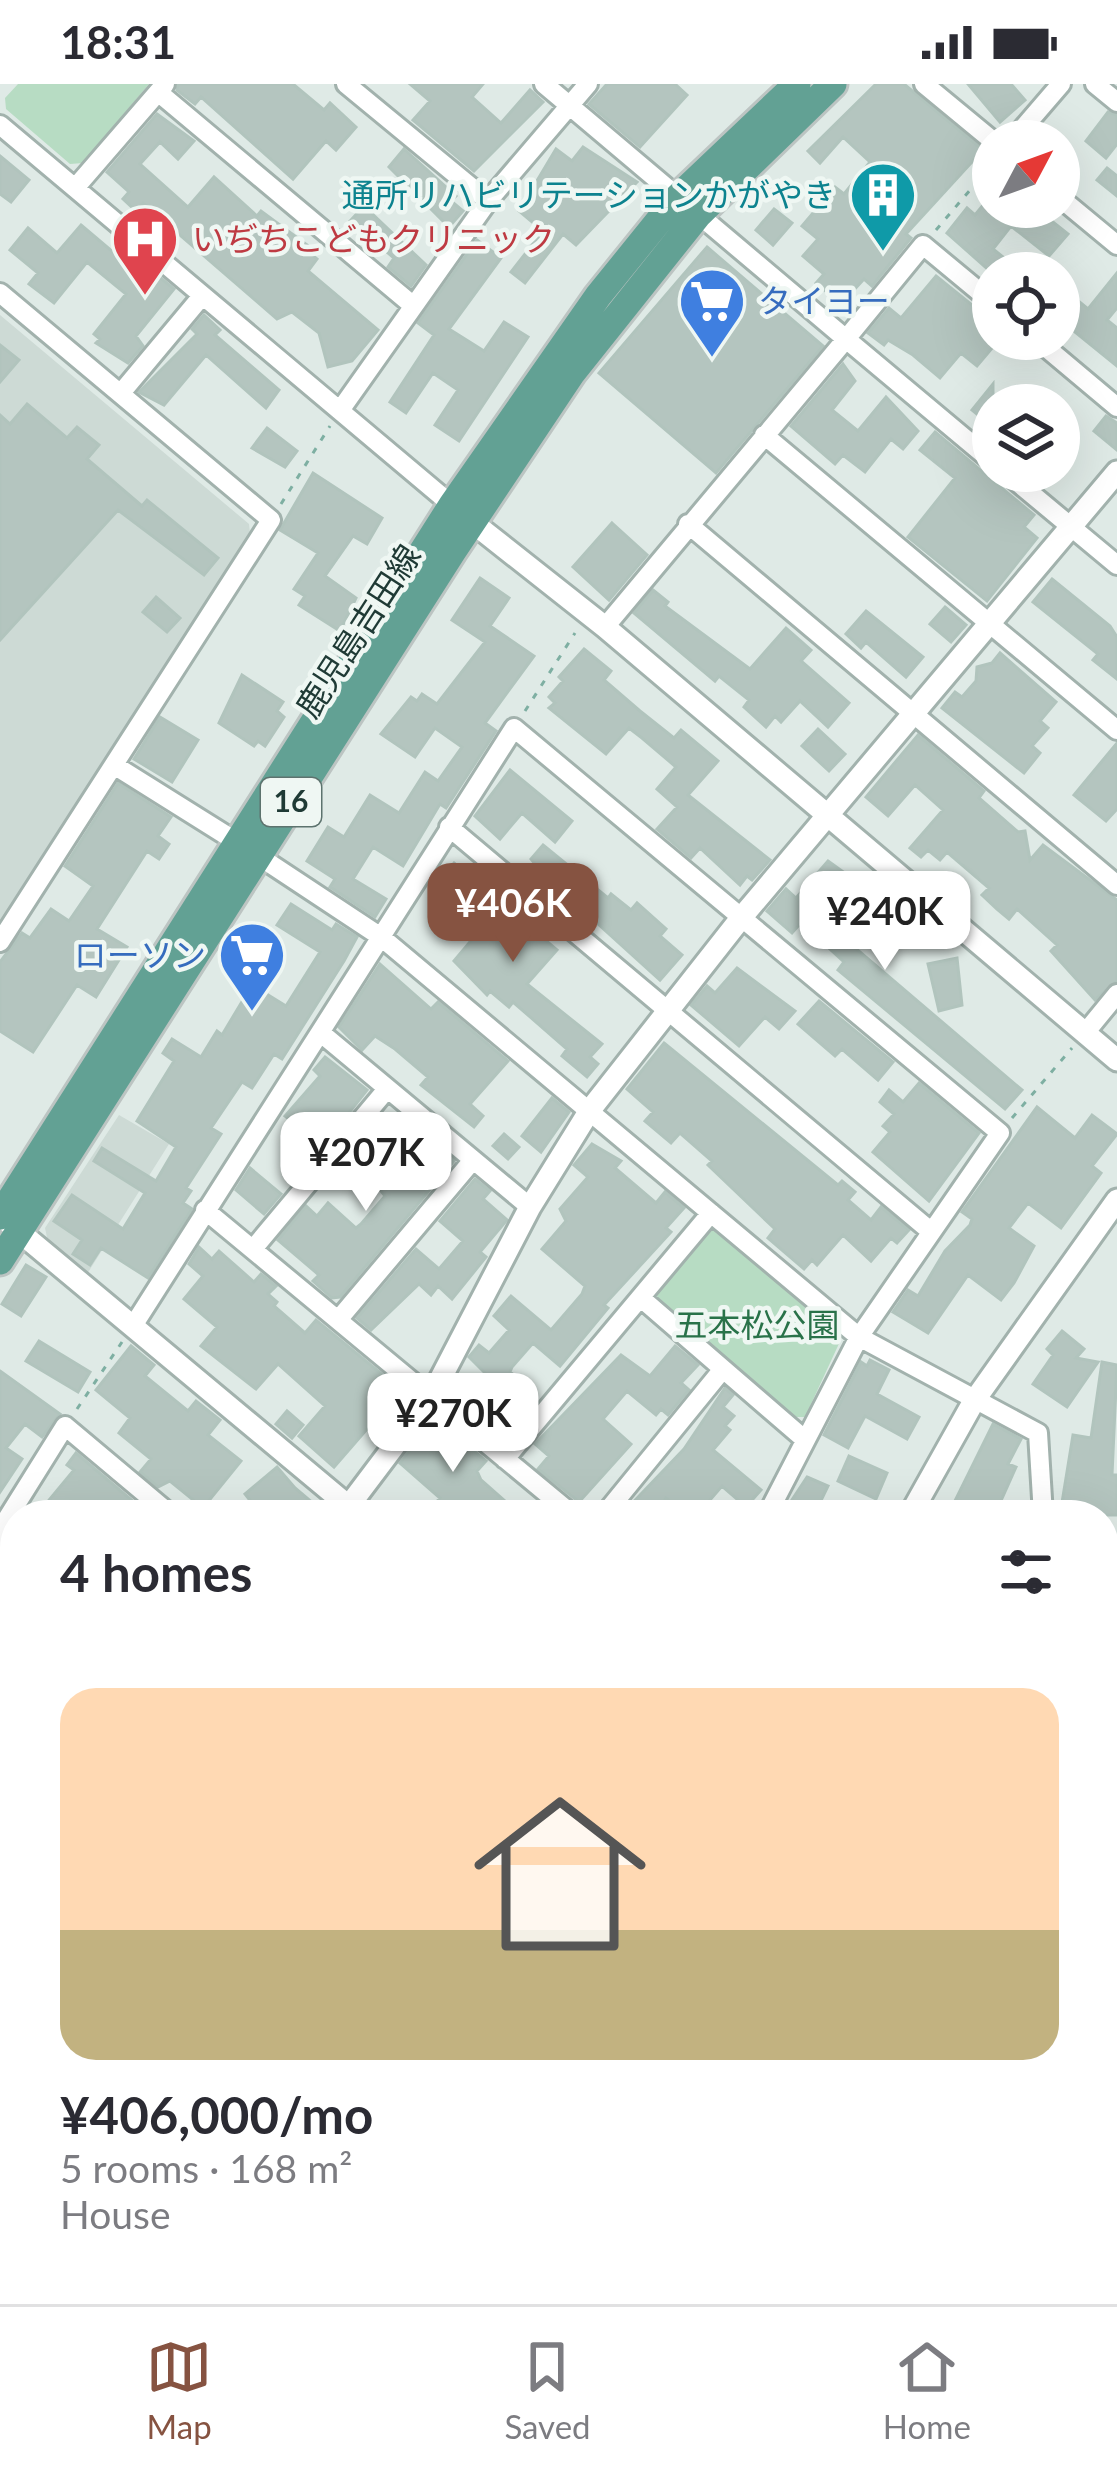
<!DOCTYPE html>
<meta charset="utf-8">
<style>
:root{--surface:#fff;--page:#f7f7f7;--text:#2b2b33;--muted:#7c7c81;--line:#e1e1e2;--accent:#865341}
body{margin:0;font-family:Lato,"Noto Sans JP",sans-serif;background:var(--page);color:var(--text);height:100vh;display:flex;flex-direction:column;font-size:45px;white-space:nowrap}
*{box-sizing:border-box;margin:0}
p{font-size:39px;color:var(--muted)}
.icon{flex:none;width:66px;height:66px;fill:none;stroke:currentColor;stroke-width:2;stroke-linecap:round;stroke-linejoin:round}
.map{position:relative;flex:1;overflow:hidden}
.drawer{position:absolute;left:0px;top:1416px;width:1119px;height:804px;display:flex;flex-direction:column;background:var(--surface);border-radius:48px 48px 0 0;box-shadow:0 12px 48px #0002}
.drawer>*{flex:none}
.needle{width:78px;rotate:49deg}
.tools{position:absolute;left:972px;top:36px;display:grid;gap:24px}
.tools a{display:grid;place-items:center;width:108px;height:108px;border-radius:50%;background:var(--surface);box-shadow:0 12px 48px #0002;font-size:60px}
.price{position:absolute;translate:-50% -102px;padding:0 27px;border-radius:24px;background:#fff;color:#222;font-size:39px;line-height:78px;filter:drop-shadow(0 3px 6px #0008)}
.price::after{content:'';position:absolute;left:50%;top:72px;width:36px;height:27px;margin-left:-18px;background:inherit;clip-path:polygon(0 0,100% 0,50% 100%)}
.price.selected{background:var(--accent);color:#fff}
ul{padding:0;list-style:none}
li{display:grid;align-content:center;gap:24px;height:636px;padding:0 60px}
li+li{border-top:3px solid var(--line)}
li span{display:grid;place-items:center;height:372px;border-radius:36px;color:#555}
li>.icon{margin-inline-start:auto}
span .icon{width:216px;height:216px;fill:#fffc;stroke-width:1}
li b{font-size:51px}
h2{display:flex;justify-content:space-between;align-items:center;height:144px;padding:0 60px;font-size:51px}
.status{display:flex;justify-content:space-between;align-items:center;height:84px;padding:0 60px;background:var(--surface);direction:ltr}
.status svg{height:33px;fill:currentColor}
.dock{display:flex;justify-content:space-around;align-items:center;height:168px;border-top:3px solid var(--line);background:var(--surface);font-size:33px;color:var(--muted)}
.dock a{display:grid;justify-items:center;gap:6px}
.dock .selected{color:var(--accent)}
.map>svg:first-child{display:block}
.built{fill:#cddad5}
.green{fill:#b7dcc3}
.building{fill:#b4c5bf;stroke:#b1c4bd;stroke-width:3}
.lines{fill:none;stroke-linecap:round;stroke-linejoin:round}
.minor-casing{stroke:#a2b2ad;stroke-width:24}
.tertiary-casing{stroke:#a2b2ad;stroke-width:27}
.primary-casing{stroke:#bcc4c2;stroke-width:33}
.path{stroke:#7eafa2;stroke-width:3;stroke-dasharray:6 9;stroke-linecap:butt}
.minor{stroke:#fff;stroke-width:18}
.tertiary{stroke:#fff;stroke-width:21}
.primary{stroke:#62a194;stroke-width:27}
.labels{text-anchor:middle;stroke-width:9;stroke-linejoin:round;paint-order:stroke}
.shield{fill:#eff7f3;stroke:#5d736e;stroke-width:3}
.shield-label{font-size:30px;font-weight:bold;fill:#1f3a35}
.culture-label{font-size:33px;fill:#0d838f;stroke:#eff7f3;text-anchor:end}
.health-label{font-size:33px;fill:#be3a42;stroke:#eff7f3;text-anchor:start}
.shop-label{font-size:33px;fill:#366cbe;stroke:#eff7f3;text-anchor:start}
.street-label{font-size:33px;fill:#1f3a35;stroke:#eff7f3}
.park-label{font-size:33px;fill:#297249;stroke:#eff7f3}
</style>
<div class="status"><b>18:31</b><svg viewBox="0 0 49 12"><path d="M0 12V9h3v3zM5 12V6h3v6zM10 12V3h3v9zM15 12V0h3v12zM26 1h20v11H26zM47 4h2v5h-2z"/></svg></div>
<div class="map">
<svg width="1117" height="2220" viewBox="0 0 1117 2220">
<rect width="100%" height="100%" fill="#dfeae6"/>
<!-- built -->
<path class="built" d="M0 231 249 440 250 449 0 840Z
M119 1031 169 1060 87 1190 48 1158 45 1144Z"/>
<!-- green -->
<path class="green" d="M18 0H149L83 79 70 80 6 25 5 14Z
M709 1145H717L843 1251 805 1333H793L657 1217 656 1209Z
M15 1725V1787L0 1774V1743Z"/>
<!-- building -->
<path class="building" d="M178 0H293L324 26 330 19 356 43 336 66 326 57 293 95 201 13 195 20 177 6Z
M410 0H483L472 13 501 39 530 6 543 18 474 87 413 36 430 17Z
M607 0H675L687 11 640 63 589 20Z
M876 0H904L983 66 906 150 911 154 872 202 864 195 841 220 816 199 824 190 803 172 818 155 802 142 835 103 844 110 870 78 843 53 820 79 808 67Z
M968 0H1011L1025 16 1000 38Z
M1108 28 1117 31V60L1106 74 1086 57Z
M157 30 194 57 178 75 160 58 140 80 188 123 214 93 257 132 261 127 307 161 304 164 317 175 308 187 378 246 352 277 328 283 319 249 292 228 277 235 143 119 136 127 123 115 129 108 107 88Z
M583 63 637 98 576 161 563 150 525 199 511 188 543 147 519 127 556 65 572 77Z
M404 65 456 112 451 117 463 127 449 143 389 83Z
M0 72 29 96 11 118 0 110Z
M1107 84 1117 92V112L1097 96Z
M993 109V123H1050L1044 131 1068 150 1049 172 1011 142 993 165 1023 189H992L947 149 967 124 975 131Z
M364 122 426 181 411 202 388 183 394 174 350 137Z
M774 125 792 139 773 161 756 146Z
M81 141 126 179 133 171 174 205 136 252 143 262 128 279 96 259 100 255 94 250 126 210 87 178 54 219 29 200 38 189 10 166 28 144 57 169Z
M477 156 501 174 449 245 484 267 504 238 528 253 459 357 435 341 458 306 433 289 406 329 390 318 434 251 418 239Z
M707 163 823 262 716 389 599 289Z
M1117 189V224L1107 236 1117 244V282L1059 235V201L1088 225Z
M936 192 993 238V263L977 282 961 269 940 294 913 271 888 256 884 261 868 249 889 224 901 234Z
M204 231 220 246 215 251 279 306 266 324 206 271 164 321 139 308 197 250 192 245Z
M0 261 19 276 0 298Z
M843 280 855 297 832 326 858 347 886 313 918 347 903 365 891 355 865 388 843 371 835 380 791 342Z
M993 300V343L972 326Z
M27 320 67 354 77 343 99 361 87 375 142 422 147 416 218 474 204 491 118 426 0 556V331L10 340Z
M1106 332 1117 339V366L1094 347Z
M267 344 297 367 285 383 252 364Z
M935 348 1034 431 1024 443 1037 454 987 517 908 453 955 394 920 366Z
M313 389 382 434 367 460 353 452 325 492 356 514 340 547 299 521 305 512 294 505 318 469 280 446Z
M612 439 647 471 609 516 573 483Z
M480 494 509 514 490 542 534 572 485 639 496 647 446 724 440 720 403 782 373 763 353 795 386 815 375 833 330 803 335 795 307 777 328 743 344 753 370 711 399 729 425 688 438 697 462 663 435 644 415 673 381 650 411 613 417 617 422 610 437 620 485 558 452 536Z
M1052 495 1110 542 1117 553V595L1093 576 1098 570 1033 518Z
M653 506 668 518 665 522 750 585 786 544 811 566 801 577 849 619 828 643 800 617 781 638 775 632 766 643 744 623 749 616 719 592 715 597 634 529Z
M156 513 180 534 167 548 143 528Z
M945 523 966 541 951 558 930 540Z
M866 527 923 573 906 593 866 558 861 564 846 550Z
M584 565 611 587 604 596 640 627 674 654 681 646 718 677 688 711 770 776 752 796 747 792 740 801 700 764 691 774 657 745 677 723 657 705 676 683 642 654 629 644 606 670 549 624 555 619 549 613 563 597 559 593Z
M1000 569 1056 618 1040 637 1048 644 1032 662 1040 669 1024 689 942 624 955 608 962 613 976 597 977 583 992 579Z
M242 591 283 618 277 627 284 633 265 662 258 657 254 662 219 639Z
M160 633 198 656 172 698 134 675Z
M818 645 845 670 829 687 802 662Z
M918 651 984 707 979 714 1018 748 1025 747 1030 776 1043 761 1117 816V897L1095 916 1051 867 1057 861 1017 825 1009 835 997 825 982 811 989 804 947 768 940 776 928 766 921 773 910 764 943 726 915 701 888 732 866 713Z
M1117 659V725L1106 737 1074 711Z
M510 686 572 737 555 758 522 729 500 755 475 732Z
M118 699 171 733 158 752 169 760 159 775 147 767 97 845 127 863 96 913 77 901 33 968 0 947V878L22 849 30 854 51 825 69 837 93 802 65 782Z
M543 761 608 814 611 810 631 826 637 819 666 845 660 852 682 871 660 896 544 791 531 775Z
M828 777 885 818 854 863 1022 1006 1005 1025 838 886 844 878 830 865 845 847 816 822 792 849 767 827 786 805 796 814Z
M454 779 557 866 527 900 602 960 590 973 598 980 587 993 562 972 567 965 513 918 509 923 490 907 487 911 454 877 480 846 470 838 474 834 436 800Z
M291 820 332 846 336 840 357 853 344 877 282 975 274 970 252 1004 242 998 211 1044 221 1050 186 1104 191 1107 183 1119 192 1125 148 1194 101 1164 90 1181 73 1170 82 1156 54 1137 72 1111 123 1145 145 1109 94 1077 102 1064 156 1097 176 1063 137 1037 174 977 163 969 172 955 201 973 217 947 222 951 252 901 286 922 320 868 277 841Z
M957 874 962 921 939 927 928 880Z
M380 880 431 925 438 918 508 977 470 1020 483 1032 474 1043 421 1001 428 993 395 965 375 952 362 966 339 943Z
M737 884 795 927 779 945 765 933 739 962 691 921 707 902 715 909Z
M819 917 893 978 878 996 842 965 835 972 798 940Z
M664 959 838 1101 842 1097 855 1108 848 1116 871 1136 881 1123 909 1146 897 1159 891 1154 871 1177 843 1151 817 1181 812 1176 804 1185 768 1154 775 1145 708 1081 712 1077 680 1049 671 1059 645 1037 653 1028 627 1005Z
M325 973 367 1006 329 1054 307 1035 300 1044 285 1032 320 992 314 986Z
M919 999 979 1049 929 1117 873 1068 890 1048 883 1042 894 1030 880 1018 889 1006 903 1018Z
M552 1014 569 1028 541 1068 522 1052Z
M1037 1023 1075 1054 1092 1031 1117 1050 1092 1082 1101 1089 1061 1144 1028 1119 1009 1144 1034 1162 1014 1199 1001 1216 968 1191 928 1249 893 1228 908 1206 918 1212 945 1167 970 1141 972 1135 962 1128Z
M504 1050 519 1063 508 1075 493 1062Z
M422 1051 454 1077 340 1213 332 1214 313 1197 319 1191 278 1156 306 1122 317 1132 328 1119 356 1144 361 1140 385 1112 374 1098 378 1093 356 1074 375 1053 388 1064 397 1053 410 1064Z
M592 1060 621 1077 615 1084 656 1119 665 1108 684 1124 666 1144 671 1148 604 1221 608 1224 560 1282 533 1259 512 1283 510 1288 532 1307 500 1353 478 1331 501 1305 469 1273 479 1261 489 1269 509 1246 494 1232 511 1212 551 1246 582 1210 585 1202 542 1165 566 1137 560 1125 588 1093 574 1081Z
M250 1084 281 1110 264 1130 236 1106Z
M475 1095 490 1107 483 1115 507 1136 480 1168 486 1173 452 1215 438 1202 431 1211 419 1200 371 1246 357 1234 416 1165 439 1185 463 1157 440 1137Z
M199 1163 212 1175 219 1167 254 1198 261 1190 276 1202 268 1210 277 1218 274 1222 305 1249 316 1236 405 1309 394 1328 387 1322 334 1383 299 1352 325 1322 278 1280 256 1305 201 1262 217 1243 184 1215 203 1192 189 1180Z
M26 1181 46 1193 21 1232 2 1220Z
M1062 1247 1084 1265 1076 1274 1098 1278 1067 1323 1033 1300 1053 1271 1047 1265Z
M39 1257 90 1288 78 1308 26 1277Z
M131 1262 154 1281 145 1292 188 1327 196 1317 220 1336 208 1351 241 1377 203 1424 170 1397 158 1403 140 1388 151 1375 119 1349 130 1334 96 1306Z
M675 1262 698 1281 681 1299 689 1306 668 1331 661 1325 656 1331 627 1307 603 1335 631 1360 579 1418 538 1385 549 1372 535 1360 621 1271 650 1292Z
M870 1276 889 1286 877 1310 919 1333 907 1355 865 1332 848 1364 824 1351 861 1278 867 1282Z
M1102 1278 1117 1281 1112 1391H1117V1431H1060L1073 1351 1091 1354Z
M0 1287 60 1330 42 1353 25 1340 6 1364 22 1375 0 1408Z
M725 1304 733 1311 723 1323 734 1332 725 1342 730 1346 713 1366 761 1406 746 1423 722 1402 697 1431H686L666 1414 656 1431H621L684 1365Z
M287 1327 303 1341 292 1354 276 1340Z
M434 1334 486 1377 477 1387 481 1396 521 1431H425L440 1414 400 1379Z
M993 1340 1021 1355 1008 1380 1016 1383 1000 1419 1027 1431H948Z
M76 1369 141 1424 136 1431H101L86 1419 76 1431H58L45 1421 74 1386 67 1381Z
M849 1372 887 1389 876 1415 838 1397Z
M277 1383 295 1404 327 1431H280L267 1421 259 1428 245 1410Z
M807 1393 828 1402 814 1431H782Z
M0 1531 15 1545V1680L0 1697Z
M15 1821V1921L0 1937V1840Z
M15 1982V2023L0 2015V1999Z
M0 2096 15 2108V2153L0 2140Z
M460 2205H502L526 2220H484Z
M635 2205H703L694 2220H626Z
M768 2205H810L803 2220H761Z
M849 2205H898L891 2220H855L846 2216Z
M935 2205H966L952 2220H930Z"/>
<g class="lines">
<!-- minor casing -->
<g class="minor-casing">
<path id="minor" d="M346 0 488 117
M544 0 846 255 605 543
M924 0 993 57
M1095 0 1117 18
M158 8 410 219
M0 41 459 427
M1012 57 1061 0
M75 104 165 0
M1059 113 1117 161
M0 209 271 436 0 858
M993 219 923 161 846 255 993 378
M1036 255 1117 323
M121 309 202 212
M341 325 488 117 588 0
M764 351 1117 646
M1004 387 1117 481
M688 440 1117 801
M114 681 240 760
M449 743 928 1145
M257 771 381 853 859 1253 1038 1349 1043 1431
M321 949 530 1123
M1085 949 1117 910
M205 1126 573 1431
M253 1165 387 1005
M641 1214 803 1354
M338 1236 473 1076
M133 1242 514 644 1000 1049 859 1253 767 1431
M505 1375 711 1129
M604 1431 723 1285
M0 1446 65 1342 171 1431
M0 1459 15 1472
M1104 1474H1117
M1104 1564 1117 1563
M0 1730 15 1712
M0 1786 15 1798
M1104 1934 1117 1937
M0 2028 15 2041
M994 2205 1014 2220
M203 2220 215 2205
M423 2220 433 2205
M712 2220 721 2205
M829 2220 836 2205
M907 2220 912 2205"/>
</g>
<!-- tertiary casing -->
<g class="tertiary-casing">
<path id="tertiary" d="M472 438 605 543 1117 976
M10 1140 359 1431
M342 1431 431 1313 530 1123 590 1026 741 834 1117 388
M910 1431 974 1317 1117 1116
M1104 1755 1117 1752
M0 1976 15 1958
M0 2190 15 2203
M18 2205 36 2220
M581 2220 590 2205"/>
</g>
<!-- primary casing -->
<g class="primary-casing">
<path id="primary" d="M0 1132 452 421 598 212 678 113 797 0
M0 1177 453 467 572 289 698 131 833 0"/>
</g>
<!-- path -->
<path class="path" d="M936 146 993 79
M281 420 330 342
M525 627 575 549
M1012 1034 1072 964
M77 1325 122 1258"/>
<!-- minor -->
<use href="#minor" class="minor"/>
<!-- tertiary -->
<use href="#tertiary" class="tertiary"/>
<!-- primary -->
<use href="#primary" class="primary"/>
</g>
<!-- icons -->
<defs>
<g id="building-pin" transform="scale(3.45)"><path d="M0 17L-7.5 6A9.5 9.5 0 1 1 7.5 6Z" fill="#0f9aa8" stroke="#eff7f3"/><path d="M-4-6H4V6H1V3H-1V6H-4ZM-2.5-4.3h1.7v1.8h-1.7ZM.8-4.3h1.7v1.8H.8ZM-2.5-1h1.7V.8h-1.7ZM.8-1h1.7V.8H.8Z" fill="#fff"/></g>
<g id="hospital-pin" transform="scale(3.45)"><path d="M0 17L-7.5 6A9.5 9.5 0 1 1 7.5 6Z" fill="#e0444e" stroke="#eff7f3"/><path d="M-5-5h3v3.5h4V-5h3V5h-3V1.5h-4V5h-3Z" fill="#fff"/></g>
<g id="supermarket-pin" transform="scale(3.45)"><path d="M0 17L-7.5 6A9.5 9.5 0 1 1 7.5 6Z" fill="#3f7fe0" stroke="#eff7f3"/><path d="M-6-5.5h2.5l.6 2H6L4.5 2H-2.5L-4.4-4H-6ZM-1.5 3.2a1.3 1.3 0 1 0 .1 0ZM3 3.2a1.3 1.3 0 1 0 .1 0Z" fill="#fff"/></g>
</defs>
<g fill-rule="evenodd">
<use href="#building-pin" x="883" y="111"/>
<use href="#hospital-pin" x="145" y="155"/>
<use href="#supermarket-pin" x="712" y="217"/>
<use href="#supermarket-pin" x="252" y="871"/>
</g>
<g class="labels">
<!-- shield labels -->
<rect class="shield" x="261" y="694" width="60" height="48" rx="9"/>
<g class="shield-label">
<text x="291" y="728">16</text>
</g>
<!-- culture labels -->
<g class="culture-label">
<text x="836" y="123">通所リハビリテーションかがやき</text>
</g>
<!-- health labels -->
<g class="health-label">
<text x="192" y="167">いぢちこどもクリニック</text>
</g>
<!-- shop labels -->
<g class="shop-label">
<text x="758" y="229">タイヨー</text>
<text x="206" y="883" text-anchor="end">ローソン</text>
</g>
<!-- street labels -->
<g class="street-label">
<text transform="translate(358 547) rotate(-57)" y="12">鹿児島吉田線</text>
</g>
<!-- park labels -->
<g class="park-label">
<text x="757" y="1253">五本松公園</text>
</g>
</g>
</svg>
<div class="tools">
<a><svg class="needle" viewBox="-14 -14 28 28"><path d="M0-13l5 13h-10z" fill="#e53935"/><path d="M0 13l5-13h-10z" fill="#7c7c81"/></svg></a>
<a><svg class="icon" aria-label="locate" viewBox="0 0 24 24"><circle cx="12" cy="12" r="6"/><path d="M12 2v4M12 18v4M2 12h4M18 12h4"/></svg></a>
<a><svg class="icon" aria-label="layers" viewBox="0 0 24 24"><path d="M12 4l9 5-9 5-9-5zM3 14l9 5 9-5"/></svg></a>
</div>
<b class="price selected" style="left:513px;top:881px">¥406K</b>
<b class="price" style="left:885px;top:889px">¥240K</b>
<b class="price" style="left:366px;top:1130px">¥207K</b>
<b class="price" style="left:453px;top:1391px">¥270K</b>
<section class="drawer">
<h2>4 homes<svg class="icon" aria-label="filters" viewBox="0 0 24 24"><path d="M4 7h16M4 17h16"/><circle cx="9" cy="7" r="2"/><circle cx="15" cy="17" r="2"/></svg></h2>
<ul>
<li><span style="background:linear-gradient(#ffd9b3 65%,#c2b280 0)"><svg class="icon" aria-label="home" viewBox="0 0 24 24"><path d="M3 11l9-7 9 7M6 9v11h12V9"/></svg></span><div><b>¥406,000/mo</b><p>5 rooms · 168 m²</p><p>House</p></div></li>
</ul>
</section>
</div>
<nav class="dock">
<a class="selected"><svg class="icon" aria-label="map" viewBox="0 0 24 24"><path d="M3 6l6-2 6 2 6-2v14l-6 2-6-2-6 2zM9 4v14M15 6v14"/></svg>Map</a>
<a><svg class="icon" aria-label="saved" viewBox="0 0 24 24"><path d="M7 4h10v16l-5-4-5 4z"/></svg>Saved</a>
<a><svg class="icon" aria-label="home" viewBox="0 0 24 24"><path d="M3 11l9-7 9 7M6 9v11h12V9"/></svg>Home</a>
</nav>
